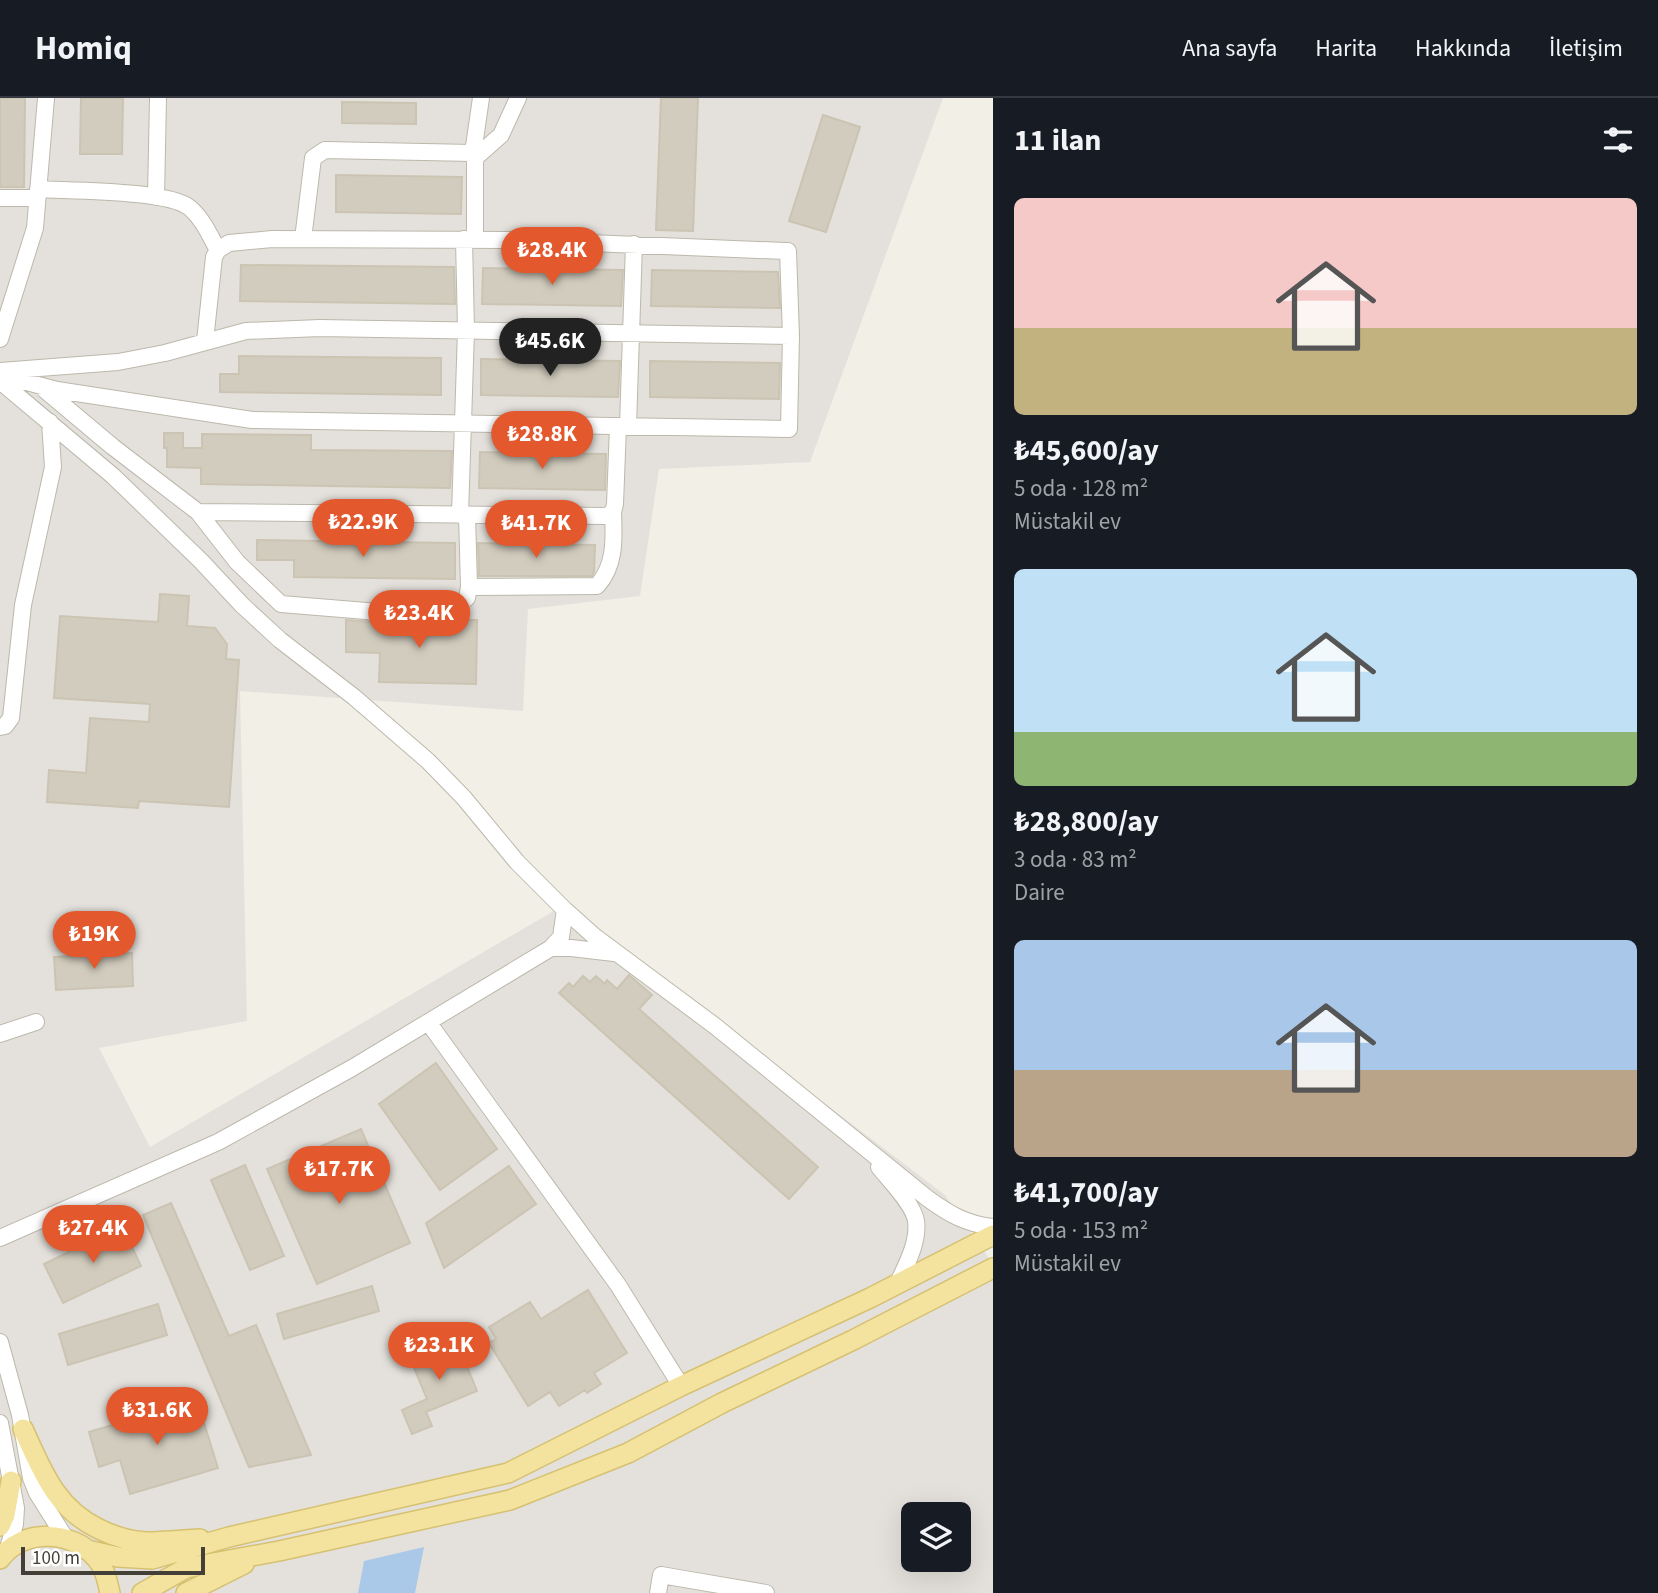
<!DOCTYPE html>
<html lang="tr">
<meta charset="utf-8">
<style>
:root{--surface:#171b24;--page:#20242c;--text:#f1f3f6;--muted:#9ea1a6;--line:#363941;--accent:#e3592d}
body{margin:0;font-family:"Source Sans 3",sans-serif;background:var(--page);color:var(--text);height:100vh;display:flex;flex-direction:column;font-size:26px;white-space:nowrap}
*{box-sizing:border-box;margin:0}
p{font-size:23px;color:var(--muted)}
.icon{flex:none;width:38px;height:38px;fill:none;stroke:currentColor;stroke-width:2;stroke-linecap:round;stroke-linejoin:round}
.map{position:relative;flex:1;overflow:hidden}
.side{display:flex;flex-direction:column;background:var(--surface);width:665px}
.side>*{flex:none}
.buttons{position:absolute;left:901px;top:1404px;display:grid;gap:14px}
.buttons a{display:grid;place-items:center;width:70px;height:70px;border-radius:10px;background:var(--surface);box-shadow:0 7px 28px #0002;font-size:35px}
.scale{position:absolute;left:21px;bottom:18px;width:184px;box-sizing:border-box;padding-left:7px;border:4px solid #444037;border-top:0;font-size:19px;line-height:24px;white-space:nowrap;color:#444037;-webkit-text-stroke:5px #fff;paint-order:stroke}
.price{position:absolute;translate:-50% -60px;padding:0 16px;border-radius:24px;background:var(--accent);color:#fff;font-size:23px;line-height:46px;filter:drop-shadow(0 2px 4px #0008)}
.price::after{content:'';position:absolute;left:50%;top:42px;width:21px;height:16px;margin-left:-10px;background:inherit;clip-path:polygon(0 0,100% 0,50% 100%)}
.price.selected{background:#222;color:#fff}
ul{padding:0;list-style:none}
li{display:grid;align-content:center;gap:14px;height:371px;padding:0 21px}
li span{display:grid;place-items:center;height:217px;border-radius:10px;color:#555}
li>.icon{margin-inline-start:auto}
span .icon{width:126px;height:126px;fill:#fffc;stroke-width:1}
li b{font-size:30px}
h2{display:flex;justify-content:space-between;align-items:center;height:84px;padding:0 21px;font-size:30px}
header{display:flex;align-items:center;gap:42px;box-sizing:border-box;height:98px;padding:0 35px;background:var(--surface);border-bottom:2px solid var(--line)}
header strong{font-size:33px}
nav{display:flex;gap:38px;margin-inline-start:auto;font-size:24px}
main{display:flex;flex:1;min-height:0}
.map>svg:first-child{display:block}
.industrial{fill:#e4e1dc;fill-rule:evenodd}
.water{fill:#aac9e8}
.building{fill:#d2ccbe;stroke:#ccc4b2;stroke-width:2}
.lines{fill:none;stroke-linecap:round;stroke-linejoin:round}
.minor-casing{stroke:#bcb8ab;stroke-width:18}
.major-casing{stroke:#d6c171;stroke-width:22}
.minor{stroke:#fff;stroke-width:16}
.major{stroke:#f3e39f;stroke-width:19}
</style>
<header>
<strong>Homiq</strong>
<nav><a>Ana sayfa</a><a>Harita</a><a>Hakkında</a><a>İletişim</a></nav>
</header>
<main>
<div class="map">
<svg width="993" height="1495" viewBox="0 0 993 1495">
<rect width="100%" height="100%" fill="#f2efe7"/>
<!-- industrial -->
<path class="industrial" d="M0 0H943L810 364 659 371 640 498 528 511 523 613 240 593 247 923 99 950 150 1049 564 807 945 1097 993 1166V1495H0ZM914 1416H959V1461H914Z"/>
<!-- water -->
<path class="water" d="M424 1449 415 1495H358L364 1463Z"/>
<!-- building -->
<path class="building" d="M0 0H25L24 89H0Z
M81 0H123L122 56H80Z
M661 0H698L693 133 656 132Z
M342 4 416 5V26L342 25Z
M823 17 860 29 826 134 789 123Z
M336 77 462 79 461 116 336 114Z
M241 167 454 169 455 206 240 203Z
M483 170 623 172 621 208 482 206Z
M652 172 778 174 780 210 651 208Z
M239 258 441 260V297L220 294V276H239Z
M481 261 620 263 618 299 481 297Z
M650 263 780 265 779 301 650 299Z
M164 335H183V350H202V336L311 337V352L452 353 450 390 201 386V370L167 369V350H164Z
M480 354 606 356 605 392 479 390Z
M257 442 455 445V481L294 479V462H257Z
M478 445 595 447 594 474 592 478H479Z
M160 496 189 498 187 528 215 530 227 546 226 561 239 562 229 709 139 703 138 710 47 704 49 672 86 675 90 620 149 624 150 606 54 600 60 518 158 524Z
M346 522 414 527 453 522H477L476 586 379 584 380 555 346 554Z
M132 855 133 888 56 892 54 859Z
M629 877 652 897 639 911 818 1069 789 1101 559 895 569 885 573 889 583 878 590 884 596 878 605 886 607 882 617 891Z
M436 965 497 1051 440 1092 379 1006Z
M361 1031 410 1145 317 1186 267 1071Z
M245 1067 284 1158 250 1172 211 1082Z
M509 1068 536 1106 444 1170 426 1125Z
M171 1105 229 1238 256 1227 311 1357 249 1369 143 1117Z
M122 1128 141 1168 63 1205 44 1166Z
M372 1188 379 1213 284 1241 277 1216Z
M588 1192 627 1255 594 1275 601 1286 587 1295 585 1292 559 1308 550 1294 528 1308 489 1245 496 1241 489 1229 530 1204 541 1221Z
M158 1206 167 1237 68 1267 59 1236Z
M456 1241 477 1293 426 1314 432 1328 412 1336 402 1312 427 1301 410 1260Z
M197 1302 218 1370 130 1396 120 1362 99 1369 89 1334Z"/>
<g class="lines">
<!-- minor casing -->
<g class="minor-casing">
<path id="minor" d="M473 55 481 0
M475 60 501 37 518 0
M38 91C70 93 169 92 190 110 203 121 210 138 218 152
M156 99 158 0
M0 100H37
M303 141 313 60 325 52 473 55 475 60V141
M0 241 35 130 46 0
M0 273 118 264 165 255 246 233 320 230 791 238
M0 277 57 292 252 322 789 331 791 238 788 153H785L517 142 272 141 229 145 218 152 214 159 205 243
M0 283 113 378 201 463 242 507 280 542 354 599 428 663 464 700 517 764 565 812 594 838 715 928 927 1100C949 1116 966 1126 993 1129
M45 292 113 349 198 414 237 464 281 506 415 517 446 514 467 500 469 489 467 417
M628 328 634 146
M198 414 607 418 613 414 615 406 618 328
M460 417 466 232 464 141
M469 489 597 488C616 467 614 440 613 414
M0 629 5 628 11 620 23 507 53 369 50 324
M551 850H571L614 855
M428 924 618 1187 681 1288
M0 936 36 924
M879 1069C890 1083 914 1107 916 1123 919 1144 906 1167 898 1185
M0 1140 218 1044 352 970 551 850 561 839 565 812
M0 1244 20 1317 31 1380 37 1395 66 1441
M0 1325 16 1410 15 1426 7 1454
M658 1495 661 1477 766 1495"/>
</g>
<!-- major casing -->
<g class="major-casing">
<path id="major" d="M23 1331C42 1372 55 1410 99 1431 113 1438 129 1443 146 1444 163 1444 182 1442 200 1441
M0 1428 5 1417 11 1383
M87 1452 118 1459 152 1461 229 1439 508 1375 681 1288 870 1200 993 1137
M0 1461C22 1430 73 1432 96 1460 105 1470 107 1482 110 1495
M142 1495 186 1470 279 1453 510 1402 628 1355 722 1305 853 1242 993 1170
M186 1495 244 1466"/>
</g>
<!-- minor -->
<use href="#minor" class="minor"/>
<!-- major -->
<use href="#major" class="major"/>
</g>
</svg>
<div class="buttons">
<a><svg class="icon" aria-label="layers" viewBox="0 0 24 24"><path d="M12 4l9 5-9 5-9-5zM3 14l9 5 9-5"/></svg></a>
</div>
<div class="scale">100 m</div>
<b class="price" style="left:552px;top:189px">₺28.4K</b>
<b class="price selected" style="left:550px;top:280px">₺45.6K</b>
<b class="price" style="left:542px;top:373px">₺28.8K</b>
<b class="price" style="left:363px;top:461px">₺22.9K</b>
<b class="price" style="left:536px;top:462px">₺41.7K</b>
<b class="price" style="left:419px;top:552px">₺23.4K</b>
<b class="price" style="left:94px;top:873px">₺19K</b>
<b class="price" style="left:339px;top:1108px">₺17.7K</b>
<b class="price" style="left:93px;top:1167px">₺27.4K</b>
<b class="price" style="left:439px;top:1284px">₺23.1K</b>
<b class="price" style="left:157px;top:1349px">₺31.6K</b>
</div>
<section class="side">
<h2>11 ilan<svg class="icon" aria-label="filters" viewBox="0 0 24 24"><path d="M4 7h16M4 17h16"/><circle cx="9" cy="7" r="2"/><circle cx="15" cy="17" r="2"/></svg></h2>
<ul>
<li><span style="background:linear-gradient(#f6c9c9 60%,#c2b280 0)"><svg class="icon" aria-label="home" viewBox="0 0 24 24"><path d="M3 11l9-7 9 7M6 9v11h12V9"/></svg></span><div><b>₺45,600/ay</b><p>5 oda · 128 m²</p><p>Müstakil ev</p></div></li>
<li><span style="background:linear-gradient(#bfe0f5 75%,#8fb573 0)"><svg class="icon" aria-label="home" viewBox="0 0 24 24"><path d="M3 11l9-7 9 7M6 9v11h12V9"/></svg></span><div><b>₺28,800/ay</b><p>3 oda · 83 m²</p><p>Daire</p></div></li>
<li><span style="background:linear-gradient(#a9c7e8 60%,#b9a48a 0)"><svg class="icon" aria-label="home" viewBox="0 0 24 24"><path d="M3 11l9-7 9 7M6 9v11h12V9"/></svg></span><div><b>₺41,700/ay</b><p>5 oda · 153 m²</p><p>Müstakil ev</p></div></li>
</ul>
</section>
</main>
